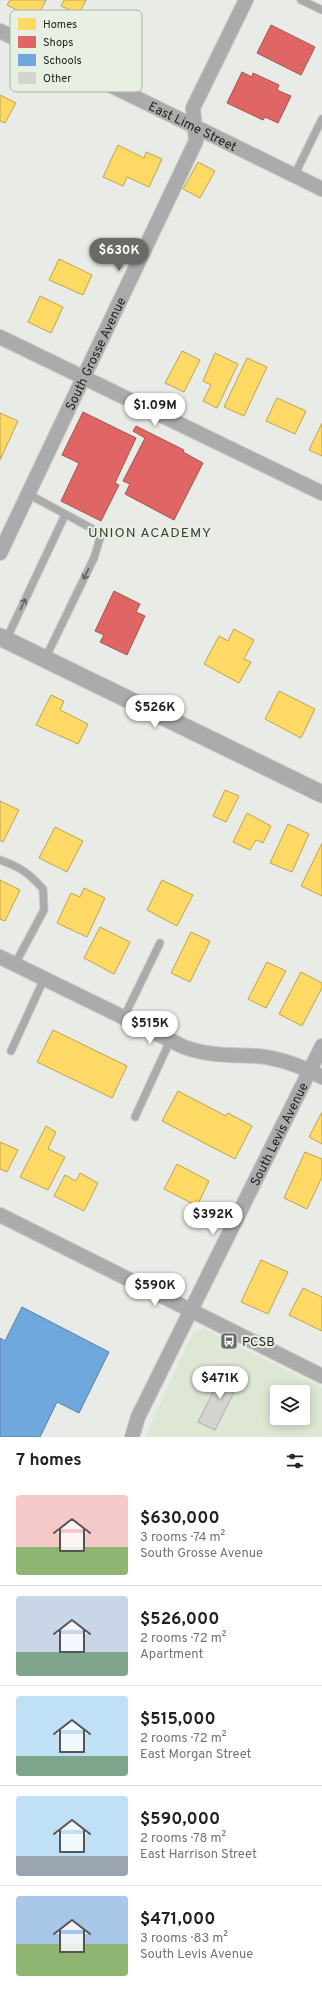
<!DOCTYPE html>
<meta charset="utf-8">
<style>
:root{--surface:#fff;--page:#f6f6f6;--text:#202124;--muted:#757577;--line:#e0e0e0;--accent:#686a65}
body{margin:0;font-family:Overpass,sans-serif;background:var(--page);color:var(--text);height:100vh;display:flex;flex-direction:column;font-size:15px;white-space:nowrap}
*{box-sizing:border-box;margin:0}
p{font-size:13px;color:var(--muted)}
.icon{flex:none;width:22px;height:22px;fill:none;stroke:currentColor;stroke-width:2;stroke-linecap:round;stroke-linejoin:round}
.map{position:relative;height:1437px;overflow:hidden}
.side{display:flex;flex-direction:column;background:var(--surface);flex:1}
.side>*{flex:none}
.fabs{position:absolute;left:270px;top:1385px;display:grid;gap:8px}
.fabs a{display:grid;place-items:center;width:40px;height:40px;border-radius:4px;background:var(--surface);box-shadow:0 2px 10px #0003;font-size:20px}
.price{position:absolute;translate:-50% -34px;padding:0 9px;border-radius:14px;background:#fff;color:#222;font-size:13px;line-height:26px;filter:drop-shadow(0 1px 2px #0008)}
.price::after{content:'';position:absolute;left:50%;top:24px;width:12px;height:9px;margin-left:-6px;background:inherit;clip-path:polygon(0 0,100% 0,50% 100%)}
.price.active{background:var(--accent);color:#fff}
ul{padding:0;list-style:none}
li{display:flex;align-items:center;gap:12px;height:100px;padding:0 16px}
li+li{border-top:1px solid var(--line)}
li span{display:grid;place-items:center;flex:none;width:112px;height:80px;border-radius:4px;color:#555}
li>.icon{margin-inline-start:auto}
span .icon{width:48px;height:48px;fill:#fffc;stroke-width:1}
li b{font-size:17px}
h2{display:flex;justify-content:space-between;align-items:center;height:48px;padding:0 16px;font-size:17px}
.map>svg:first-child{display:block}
.green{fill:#dde7d4;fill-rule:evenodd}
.homes{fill:#ffd966;stroke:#bda351}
.shops{fill:#e06666;stroke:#a75251}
.schools{fill:#6fa8dc;stroke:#5880a4}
.building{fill:#d2d5d0;stroke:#abada9}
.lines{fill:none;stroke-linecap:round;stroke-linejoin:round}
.service-casing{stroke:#c5c7c3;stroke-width:9}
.minor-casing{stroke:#c5c7c3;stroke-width:16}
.tertiary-casing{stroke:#c5c7c3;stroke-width:19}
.service{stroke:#aaabaa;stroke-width:7}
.minor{stroke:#aaabaa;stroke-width:14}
.tertiary{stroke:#aaabaa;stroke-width:17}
.oneway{stroke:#5f615e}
.labels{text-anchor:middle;stroke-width:4;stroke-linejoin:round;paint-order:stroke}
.street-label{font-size:13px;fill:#222420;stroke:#e8efe3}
.poi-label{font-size:13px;fill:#222420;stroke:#e8efe3;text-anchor:start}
.neighbourhood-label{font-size:14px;letter-spacing:1px;fill:#3b4036;stroke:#e8efe3}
.key{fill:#e8efe3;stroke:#adb2a8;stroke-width:1}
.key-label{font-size:11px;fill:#222420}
</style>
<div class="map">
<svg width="322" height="1437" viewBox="0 0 322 1437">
<rect width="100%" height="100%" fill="#e9ece6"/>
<!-- green -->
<path class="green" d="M204 1329 322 1388V1437H145L189 1341 195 1332ZM277 1392H303V1418H277Z"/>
<!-- homes -->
<path class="homes" d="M10 0H46L36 20 7 5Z
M64 0H86L79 14 61 6Z
M0 95 16 103 5 123 0 121Z
M118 145 144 158 146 152 162 159 149 187 127 177 123 186 103 177Z
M198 162 215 171 200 198 183 189Z
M59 259 92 275 83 295 49 280Z
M40 296 63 307 51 333 28 322Z
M182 351 200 360 184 392 165 383Z
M215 353 238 364 217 408 203 401 211 385 203 381Z
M247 358 267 367 244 416 224 407Z
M277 398 306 411 295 434 266 421Z
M0 413 18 421 0 460Z
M322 423V456L309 450Z
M234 629 254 640 244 659 251 662 239 683 204 664 219 636 228 641Z
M279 691 315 709 301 738 265 719Z
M51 695 64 701 60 710 88 724 78 744 36 725Z
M225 790 239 796 226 822 213 816Z
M0 801 19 810 3 842 0 840Z
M247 813 271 826 263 843 256 840 250 850 233 842Z
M288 824 309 834 292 872 270 863Z
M55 827 83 841 67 872 39 858Z
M322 843V896L301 886Z
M0 880 20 890 5 921 0 919Z
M162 880 193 895 177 926 147 910Z
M84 888 105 898 87 937 57 923 71 893 80 897Z
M100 927 130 942 114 974 84 958Z
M191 932 210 941 190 982 171 973Z
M267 962 286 971 266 1008 248 999Z
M301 972 322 983V988L302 1026 279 1014Z
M53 1030 127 1066 112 1098 37 1062Z
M178 1091 226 1116 228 1113 252 1126 235 1159 162 1121Z
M322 1112V1144L309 1137Z
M46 1126 56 1132 48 1149 65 1157 48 1190 20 1177Z
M0 1142 18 1150 7 1172 0 1169Z
M305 1152 322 1159V1177L307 1209 284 1198Z
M177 1164 209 1181 197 1206 164 1189Z
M80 1173 98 1183 84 1211 54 1196 65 1175 76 1181Z
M261 1260 288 1272 268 1314 241 1302Z
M303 1288 322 1297V1331L289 1315Z"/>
<!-- shops -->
<path class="shops" d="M271 25 315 47 301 75 257 53Z
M242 72 252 77 253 73 279 85 277 90 291 96 278 123 265 117 263 120 227 103Z
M83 412 136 438 115 483 119 485 101 521 61 501 79 463 62 455Z
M136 426 184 450 183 452 203 463 174 520 125 494 130 484 123 481 145 438 133 431Z
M114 591 140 604 136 612 145 616 127 655 100 642 104 635 95 631Z"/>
<!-- schools -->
<path class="schools" d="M22 1307 109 1352 79 1413 57 1402 40 1437H0V1338L5 1341Z"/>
<!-- building -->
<path class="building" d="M224 1370 241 1378 215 1430 198 1422Z"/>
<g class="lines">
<!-- service casing -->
<g class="service-casing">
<path id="service" d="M301 0 322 10
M294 176 322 119
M28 494 91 528 97 532 100 538 94 558 45 659
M6 640 65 515
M0 860C20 867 29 873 43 889L44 910 15 964
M124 1017 160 943
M11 1051 44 979
M135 1117 170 1041"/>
</g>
<!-- minor casing -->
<g class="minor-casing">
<g id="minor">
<path id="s1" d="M0 31 322 189"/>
<path d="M0 337 322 493"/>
<path id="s2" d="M0 553 196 141 193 108 246 0"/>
<path d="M0 957 184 1047C209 1056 232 1055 257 1056 281 1058 301 1066 322 1077"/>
<path d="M0 1215 322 1376"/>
<path id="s3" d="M132 1437 138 1417 322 1046"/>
</g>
</g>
<!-- tertiary casing -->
<g class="tertiary-casing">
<path id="tertiary" d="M0 637 322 794"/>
</g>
<!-- service -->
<use href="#service" class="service"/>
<!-- minor -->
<use href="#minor" class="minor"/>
<!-- tertiary -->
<use href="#tertiary" class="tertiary"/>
</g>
<!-- one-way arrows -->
<defs><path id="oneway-shaft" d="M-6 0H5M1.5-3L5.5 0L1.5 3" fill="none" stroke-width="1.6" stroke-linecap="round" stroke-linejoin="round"/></defs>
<g class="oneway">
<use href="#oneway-shaft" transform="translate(86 574) rotate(116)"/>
<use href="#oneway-shaft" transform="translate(23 604) rotate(-65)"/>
</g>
<!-- icons -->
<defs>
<g id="bus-square" transform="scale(0.9)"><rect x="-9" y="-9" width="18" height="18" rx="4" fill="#686a65" stroke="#e8efe3"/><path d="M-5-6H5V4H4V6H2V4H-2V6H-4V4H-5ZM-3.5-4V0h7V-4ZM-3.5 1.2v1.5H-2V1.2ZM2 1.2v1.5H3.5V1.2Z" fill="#fff"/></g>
</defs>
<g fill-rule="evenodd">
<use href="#bus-square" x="229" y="1341"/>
</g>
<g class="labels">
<!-- street labels -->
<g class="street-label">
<text dy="5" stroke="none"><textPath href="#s1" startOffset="215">East Lime Street</textPath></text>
<text dy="5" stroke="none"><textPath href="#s2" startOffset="221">South Grosse Avenue</textPath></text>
<text dy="5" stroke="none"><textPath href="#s3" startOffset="337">South Levis Avenue</textPath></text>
</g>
<!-- poi labels -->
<g class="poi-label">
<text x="242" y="1346">PCSB</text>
</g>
<!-- neighbourhood labels -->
<g class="neighbourhood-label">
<text x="150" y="537">UNION ACADEMY</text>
</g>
</g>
<!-- legend -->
<rect x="10" y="10" width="132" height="82" rx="6" class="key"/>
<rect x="18" y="18" width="18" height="12" fill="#ffd966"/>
<rect x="18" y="36" width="18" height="12" fill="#e06666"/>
<rect x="18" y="54" width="18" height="12" fill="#6fa8dc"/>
<rect x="18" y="72" width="18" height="12" fill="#d2d5d0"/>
<g class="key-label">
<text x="43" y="28">Homes</text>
<text x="43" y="46">Shops</text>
<text x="43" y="64">Schools</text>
<text x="43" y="82">Other</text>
</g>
</svg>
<div class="fabs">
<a><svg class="icon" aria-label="layers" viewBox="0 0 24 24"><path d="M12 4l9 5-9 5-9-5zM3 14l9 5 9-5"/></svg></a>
</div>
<b class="price active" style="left:119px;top:272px">$630K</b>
<b class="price" style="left:155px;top:427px">$1.09M</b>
<b class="price" style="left:155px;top:729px">$526K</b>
<b class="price" style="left:150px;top:1045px">$515K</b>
<b class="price" style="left:213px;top:1236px">$392K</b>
<b class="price" style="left:155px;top:1307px">$590K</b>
<b class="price" style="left:220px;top:1400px">$471K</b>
</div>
<section class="side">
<h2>7 homes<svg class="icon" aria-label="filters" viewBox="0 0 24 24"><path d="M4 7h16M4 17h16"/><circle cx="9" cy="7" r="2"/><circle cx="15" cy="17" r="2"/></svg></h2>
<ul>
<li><span style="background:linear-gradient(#f6c9c9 65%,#8fb573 0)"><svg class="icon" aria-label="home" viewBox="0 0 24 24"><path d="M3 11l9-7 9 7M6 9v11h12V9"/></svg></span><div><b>$630,000</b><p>3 rooms · 74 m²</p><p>South Grosse Avenue</p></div></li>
<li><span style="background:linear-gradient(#c9d6e8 70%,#7fa58c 0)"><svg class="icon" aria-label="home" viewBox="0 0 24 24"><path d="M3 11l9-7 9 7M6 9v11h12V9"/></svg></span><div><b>$526,000</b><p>2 rooms · 72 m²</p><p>Apartment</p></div></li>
<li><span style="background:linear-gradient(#bfe0f5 75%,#7fa58c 0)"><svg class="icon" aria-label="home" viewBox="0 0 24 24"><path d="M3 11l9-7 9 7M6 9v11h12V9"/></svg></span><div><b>$515,000</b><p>2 rooms · 72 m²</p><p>East Morgan Street</p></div></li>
<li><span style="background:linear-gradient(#bfe0f5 75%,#9aa5b1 0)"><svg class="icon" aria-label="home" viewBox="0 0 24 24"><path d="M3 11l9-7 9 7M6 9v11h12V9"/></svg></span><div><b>$590,000</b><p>2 rooms · 78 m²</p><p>East Harrison Street</p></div></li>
<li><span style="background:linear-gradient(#a9c7e8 60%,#8fb573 0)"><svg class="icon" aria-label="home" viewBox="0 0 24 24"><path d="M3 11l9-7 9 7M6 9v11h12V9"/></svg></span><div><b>$471,000</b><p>3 rooms · 83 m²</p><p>South Levis Avenue</p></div></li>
</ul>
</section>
